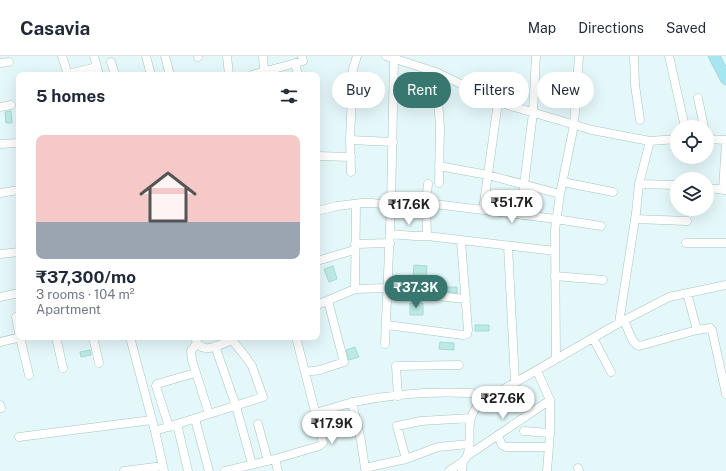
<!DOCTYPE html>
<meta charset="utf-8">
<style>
:root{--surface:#fff;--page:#f6f6f7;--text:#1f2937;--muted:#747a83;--line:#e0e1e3;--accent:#38776f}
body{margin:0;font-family:"Public Sans",sans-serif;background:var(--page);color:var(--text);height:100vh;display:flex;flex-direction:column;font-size:15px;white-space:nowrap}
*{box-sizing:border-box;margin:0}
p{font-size:13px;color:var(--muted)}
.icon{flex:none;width:22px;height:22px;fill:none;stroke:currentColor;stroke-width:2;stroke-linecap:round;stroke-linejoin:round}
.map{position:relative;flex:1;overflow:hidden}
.side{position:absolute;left:16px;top:16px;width:304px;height:268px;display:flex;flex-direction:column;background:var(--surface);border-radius:8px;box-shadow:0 4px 16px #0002}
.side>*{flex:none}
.top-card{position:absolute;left:332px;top:16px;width:334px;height:36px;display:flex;gap:8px}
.fabs{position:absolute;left:670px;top:64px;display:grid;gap:8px}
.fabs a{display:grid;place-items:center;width:44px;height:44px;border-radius:50%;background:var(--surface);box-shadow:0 4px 16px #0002;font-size:20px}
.price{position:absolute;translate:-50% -34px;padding:0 9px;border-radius:14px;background:#fff;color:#222;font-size:13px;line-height:26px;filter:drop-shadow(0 1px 2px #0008)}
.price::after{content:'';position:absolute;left:50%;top:24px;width:12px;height:9px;margin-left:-6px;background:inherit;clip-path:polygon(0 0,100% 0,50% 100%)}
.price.selected{background:var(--accent);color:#fff}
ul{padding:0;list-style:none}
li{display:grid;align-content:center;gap:8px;height:212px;padding:0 20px}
li span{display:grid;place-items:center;height:124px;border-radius:8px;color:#555}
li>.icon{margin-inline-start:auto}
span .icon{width:72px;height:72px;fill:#fffc;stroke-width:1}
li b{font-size:17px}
h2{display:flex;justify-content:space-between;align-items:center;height:48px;padding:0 20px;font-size:17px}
.chip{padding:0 14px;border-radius:18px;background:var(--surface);box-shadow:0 4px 16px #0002;font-size:14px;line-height:36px}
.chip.selected{background:var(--accent);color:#fff}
header{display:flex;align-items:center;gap:24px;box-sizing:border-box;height:56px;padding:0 20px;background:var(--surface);border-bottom:1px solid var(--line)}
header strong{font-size:19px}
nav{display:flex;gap:22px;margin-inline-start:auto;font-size:14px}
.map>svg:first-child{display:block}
.building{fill:#bde9e4;stroke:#a1dcd5}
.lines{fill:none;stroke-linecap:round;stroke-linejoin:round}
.minor-casing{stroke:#a7c4c2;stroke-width:9}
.major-casing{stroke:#b4c3c0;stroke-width:12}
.minor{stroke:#fff;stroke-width:8}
.major{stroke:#a4e7f1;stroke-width:11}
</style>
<header>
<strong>Casavia</strong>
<nav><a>Map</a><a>Directions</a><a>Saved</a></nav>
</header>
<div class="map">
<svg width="726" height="415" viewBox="0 0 726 415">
<rect width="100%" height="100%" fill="#e4f7f9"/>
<!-- building -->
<path class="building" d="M11 55 12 67H6L5 56Z
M414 209 427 210 426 221 413 220Z
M333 210 337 223 329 226 324 213Z
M441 231H457V237L441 235Z
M410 247H423V259H410Z
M475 269H489V275H475Z
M440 286 454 287V294L439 293Z
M355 291 359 301 349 304 346 294Z
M90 294 91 299 81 301 80 296Z"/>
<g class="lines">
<!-- minor casing -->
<g class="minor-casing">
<path id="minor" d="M62 0 68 19
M94 0 99 19
M146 0 151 19
M165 0 170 19
M198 0V1
M227 0 229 19
M263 0 264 16
M386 0 436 16 498 46 592 74 650 85 639 128 636 157 619 267
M634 0 635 29 640 64
M669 0 685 71
M111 6 115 19
M0 7 9 6
M295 7 298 19
M436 16 440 71 439 127
M68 18 97 11
M252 19 303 5 302 0
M698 42 704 71
M0 51 11 49
M707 83 726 84
M350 84 393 86
M650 85 677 83
M0 88 19 87
M317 100 351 101
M439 110 488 119 560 138
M351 116 350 84 353 13 357 0
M563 126 613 136
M428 128 426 147 427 180 555 195
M639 128 677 129
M707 132 726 134
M723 134 726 85
M0 137 19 134
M483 154 498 46
M317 155 337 150 362 147H372L391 149 407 147H426L556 163 601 170
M522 159 524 129 533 57 536 0
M635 163 687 165
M390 178 415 180H427
M686 187H726
M355 188 390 187
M508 190 515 326
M0 198 19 196
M317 205 354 194
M555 220 603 224
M355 233 356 148
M388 235 466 243
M687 237 697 274
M0 241 19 237
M317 249 355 233 388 232
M16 261 19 277
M624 264C628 272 631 287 639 290L697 274 710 272 712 274 726 338
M387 269 463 279 467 278 468 274 461 185
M20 281 29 319
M56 281 63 312
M93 281 99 307
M130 281 155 375 164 415
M195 281C200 301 219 289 232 284L231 281
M593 282 611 316
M0 286 21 281
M197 287 191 295 192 304 209 358
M385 288 391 149 394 3
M215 290 236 350 252 408
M556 302 555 174 560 138 574 69 579 0
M537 315 550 344V377L547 415
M305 316 320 314 344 306 328 245
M398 340 396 310 459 309
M352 346 361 385 365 412 406 403 438 391 469 388
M0 349 1 352
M315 357C328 354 341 349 354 346 399 337 446 334 492 339
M195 363 209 415
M177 368 188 415
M258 368 268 405
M169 371 156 330 157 328 195 317
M155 375 263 341 252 310 245 300 232 284
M524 375 550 377
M498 380 502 389 506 391H549
M19 381 152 364
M467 400 550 344
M275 403 278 415
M406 403 397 370 421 365 471 362
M578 412 579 415
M124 415 163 410
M225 415 275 403 319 390 323 387 296 281
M449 415C454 411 463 407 466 402 473 390 467 374 471 362 473 356 477 350 481 346L619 267 669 241 726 229
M462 415 463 405"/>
</g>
<!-- major casing -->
<g class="major-casing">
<path id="major" d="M714 0 726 23"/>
</g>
<!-- minor -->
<use href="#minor" class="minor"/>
<!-- major -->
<use href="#major" class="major"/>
</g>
</svg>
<div class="fabs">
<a><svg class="icon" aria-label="locate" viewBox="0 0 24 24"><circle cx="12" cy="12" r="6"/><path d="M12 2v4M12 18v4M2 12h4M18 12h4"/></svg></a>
<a><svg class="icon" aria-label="layers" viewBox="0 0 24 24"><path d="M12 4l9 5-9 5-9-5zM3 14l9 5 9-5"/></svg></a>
</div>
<b class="price" style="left:512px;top:168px">₹51.7K</b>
<b class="price" style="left:409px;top:170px">₹17.6K</b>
<b class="price selected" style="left:416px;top:253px">₹37.3K</b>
<b class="price" style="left:503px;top:364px">₹27.6K</b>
<b class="price" style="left:332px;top:389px">₹17.9K</b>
<div class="top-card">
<a class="chip">Buy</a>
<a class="chip selected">Rent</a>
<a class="chip">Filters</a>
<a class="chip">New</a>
</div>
<section class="side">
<h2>5 homes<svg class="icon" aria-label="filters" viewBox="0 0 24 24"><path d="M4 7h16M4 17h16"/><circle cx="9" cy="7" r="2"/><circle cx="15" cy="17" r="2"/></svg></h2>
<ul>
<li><span style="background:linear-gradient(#f6c9c9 70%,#9aa5b1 0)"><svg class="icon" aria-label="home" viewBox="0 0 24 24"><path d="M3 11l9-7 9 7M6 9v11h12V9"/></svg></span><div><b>₹37,300/mo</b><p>3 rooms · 104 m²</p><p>Apartment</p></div></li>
</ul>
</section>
</div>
